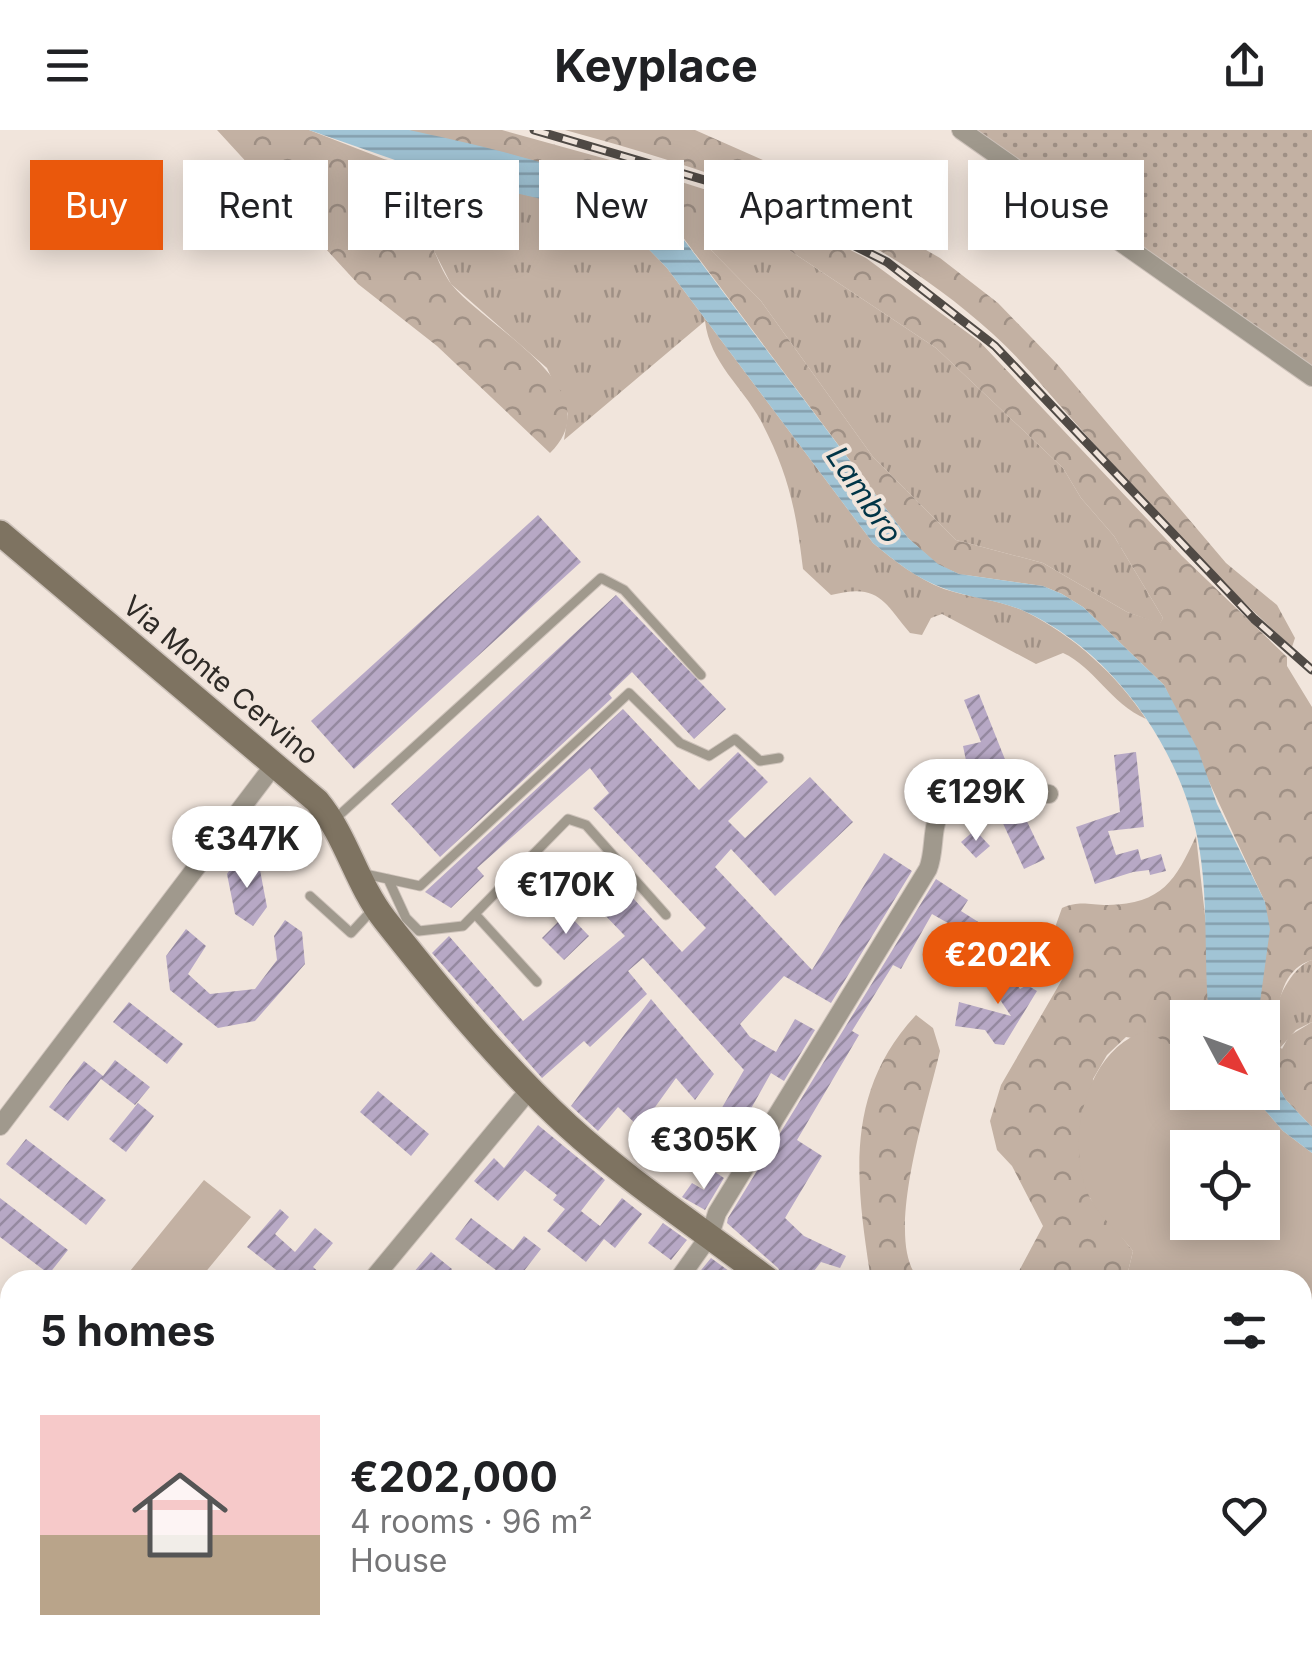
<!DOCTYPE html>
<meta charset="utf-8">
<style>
:root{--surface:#fff;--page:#f6f6f6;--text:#202124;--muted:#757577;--line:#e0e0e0;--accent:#ea580c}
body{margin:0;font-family:Inter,sans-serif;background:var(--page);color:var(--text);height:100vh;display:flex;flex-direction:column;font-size:38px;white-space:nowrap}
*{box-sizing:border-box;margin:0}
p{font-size:32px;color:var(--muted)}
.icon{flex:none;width:55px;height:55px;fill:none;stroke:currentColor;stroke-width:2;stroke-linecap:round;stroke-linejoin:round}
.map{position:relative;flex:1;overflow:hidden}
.drawer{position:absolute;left:0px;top:1140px;width:1312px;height:392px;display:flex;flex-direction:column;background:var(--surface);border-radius:30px 30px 0 0;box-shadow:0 5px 25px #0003}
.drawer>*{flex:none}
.hud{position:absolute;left:30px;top:30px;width:1252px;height:90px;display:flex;gap:20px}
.needle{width:65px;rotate:131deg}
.controls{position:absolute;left:1170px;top:870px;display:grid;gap:20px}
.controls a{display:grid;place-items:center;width:110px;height:110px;border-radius:0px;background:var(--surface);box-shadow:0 5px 25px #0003;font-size:50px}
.price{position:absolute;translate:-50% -85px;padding:0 22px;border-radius:35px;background:#fff;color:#222;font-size:32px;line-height:65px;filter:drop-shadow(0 2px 5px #0008)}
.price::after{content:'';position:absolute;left:50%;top:60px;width:30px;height:22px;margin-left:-15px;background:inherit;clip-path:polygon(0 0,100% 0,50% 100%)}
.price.on{background:var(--accent);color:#fff}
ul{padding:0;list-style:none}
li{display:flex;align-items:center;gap:30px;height:250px;padding:0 40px}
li+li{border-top:2px solid var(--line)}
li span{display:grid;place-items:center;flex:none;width:280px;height:200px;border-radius:0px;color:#555}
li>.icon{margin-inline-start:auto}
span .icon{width:120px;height:120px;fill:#fffc;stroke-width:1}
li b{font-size:42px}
h2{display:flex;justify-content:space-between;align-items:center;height:120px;padding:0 40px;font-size:42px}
.chip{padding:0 35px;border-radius:0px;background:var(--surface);box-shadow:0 5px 25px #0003;font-size:35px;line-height:90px}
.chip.on{background:var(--accent);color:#fff}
header{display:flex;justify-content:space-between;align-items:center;height:130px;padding:0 40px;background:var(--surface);font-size:45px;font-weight:700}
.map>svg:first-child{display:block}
.grass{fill:url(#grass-tufts)}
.forest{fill:url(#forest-crowns);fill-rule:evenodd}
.park{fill:url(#park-dots)}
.garden{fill:#c3b1a3;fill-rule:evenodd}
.water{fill:url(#water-rules)}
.building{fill:url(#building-hatch)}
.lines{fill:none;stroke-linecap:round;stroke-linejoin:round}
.lane-casing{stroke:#cec3bb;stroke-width:11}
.street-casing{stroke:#cec3bb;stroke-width:20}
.secondary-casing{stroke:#cec3bb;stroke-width:28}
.lane{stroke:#a0998d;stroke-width:9}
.street{stroke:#a0998d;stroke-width:18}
.secondary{stroke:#7e7361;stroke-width:25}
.rail-casing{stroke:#504a45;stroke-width:9}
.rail{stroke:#f1e5dc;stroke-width:5;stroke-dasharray:15;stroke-linecap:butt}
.labels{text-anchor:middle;stroke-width:8;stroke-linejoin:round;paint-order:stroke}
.street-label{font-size:28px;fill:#2e2a26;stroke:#f1e5dc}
.water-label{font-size:30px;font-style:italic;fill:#013547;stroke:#f1e5dc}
</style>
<header><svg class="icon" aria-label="menu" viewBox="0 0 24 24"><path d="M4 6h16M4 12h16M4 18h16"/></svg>Keyplace<svg class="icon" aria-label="share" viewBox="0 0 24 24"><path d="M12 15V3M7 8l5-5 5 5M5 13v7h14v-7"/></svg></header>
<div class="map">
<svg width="1312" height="1531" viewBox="0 0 1312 1531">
<defs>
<pattern id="grass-tufts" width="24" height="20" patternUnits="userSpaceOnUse" patternTransform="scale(2.5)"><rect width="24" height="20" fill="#c3b1a3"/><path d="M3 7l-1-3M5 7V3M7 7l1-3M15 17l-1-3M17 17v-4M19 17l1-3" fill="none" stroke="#9f9085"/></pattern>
<pattern id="forest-crowns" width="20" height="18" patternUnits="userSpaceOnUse" patternTransform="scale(2.5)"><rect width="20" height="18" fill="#c3b1a3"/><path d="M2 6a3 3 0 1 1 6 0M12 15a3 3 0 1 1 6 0" fill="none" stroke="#9f9085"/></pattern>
<pattern id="park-dots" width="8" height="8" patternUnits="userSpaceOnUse" patternTransform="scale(2.5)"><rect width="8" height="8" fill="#c3b1a3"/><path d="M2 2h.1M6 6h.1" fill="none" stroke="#9f9085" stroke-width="1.8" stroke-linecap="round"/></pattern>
<pattern id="water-rules" width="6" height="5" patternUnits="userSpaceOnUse" patternTransform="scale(2.5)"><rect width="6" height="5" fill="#a1c4d5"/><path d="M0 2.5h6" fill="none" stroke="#849fad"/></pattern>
<pattern id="building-hatch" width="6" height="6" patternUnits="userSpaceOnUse" patternTransform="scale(2.5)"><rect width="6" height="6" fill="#b7a8c5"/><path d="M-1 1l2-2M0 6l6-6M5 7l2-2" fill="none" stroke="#9589a0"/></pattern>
</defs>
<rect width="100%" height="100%" fill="#f1e5dc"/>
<!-- grass -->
<path class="grass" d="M384 29 567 75 632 102 667 138 873 413C896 432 916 448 944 459 971 468 1001 470 1026 482 1073 505 1117 545 1146 589 1110 573 1094 537 1063 523L1036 534 942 484 931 488 922 505 910 503C883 470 878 453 831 465L803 439C796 380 789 345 761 291 742 256 710 233 705 191L564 310 568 284 547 238 451 154 426 105 386 55Z
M720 101 743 103 789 120 936 218 1063 338 1081 368 1114 406 1163 488 1160 494 1127 482 1043 433 956 410 873 327 761 171 706 115 702 104Z
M1312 830V892L1296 900 1279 919C1262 898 1285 839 1312 830Z"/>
<!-- forest -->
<path class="forest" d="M217 0H309L384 29C389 71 407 74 427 107 436 122 441 141 452 155 487 198 614 260 550 323L437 216 358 154Z
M408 0H502L628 35 776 82 866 128 980 212 1182 426 1287 527V536L1312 577V830C1277 841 1279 880 1274 911L1282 919 1289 906 1312 892V997L1286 970 1263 930 1258 870 1265 772 1164 555 1083 477 1062 464 1043 456 959 444 938 435 908 408 670 90C589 35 498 29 408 0ZM720 101 743 103 789 120 936 218 1063 338 1081 368 1114 406 1163 488 1160 493 1127 482 1043 433 956 410 873 327 761 171 706 115 703 104Z
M565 0H695L788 41 940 128 998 173 1058 235 1226 433 1277 475 1295 508 1292 517C1219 452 1152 377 1086 305 1055 271 1026 234 993 204 867 90 725 44 565 0Z
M1196 706 1207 803 1209 887 1188 888 1187 924 1173 915 1126 907 1107 925 1093 949 1090 1068 1133 1121 1126 1150H978L1019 1141 1043 1096 1012 1036 997 1020 990 991 1001 955 1067 841 1049 814 1062 778C1080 770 1089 775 1108 775 1162 774 1176 750 1196 706Z
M916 885 933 898 940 921C929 971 881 1113 920 1150H871C856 1053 843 963 916 885Z"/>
<!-- park -->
<path class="park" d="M971 0H1312V240Z"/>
<!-- garden -->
<path class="garden" d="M1146 901 1187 924 1188 962 1250 963 1283 1001 1312 1023V1531H1252L1242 1523 1302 1522V1150H1126L1133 1121C1120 1104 1098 1085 1089 1066 1064 1012 1086 918 1146 901ZM1188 1018H1262V1092H1188Z
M204 1050 251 1087 199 1150H131L126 1146Z
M0 1471 10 1480V1522L52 1523 45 1531H0Z"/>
<!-- water -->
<path class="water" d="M309 0C341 0 379 0 409 0 478 15 618 45 669 90L908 408 938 434 959 444 1043 456 1062 464 1083 477 1164 555 1198 620 1217 674 1265 772 1270 799 1258 887H1209C1203 824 1210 759 1195 697 1173 608 1108 519 1024 481 999 470 969 468 943 458 916 448 896 432 873 413L667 138 632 102 567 75 438 45Z
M1263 930 1286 970 1312 997V1023L1283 1001 1250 963 1262 962Z"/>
<!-- building -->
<path class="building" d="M538 385 581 432 354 639 311 591Z
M616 465 726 579 694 609 632 542 609 564 612 568 440 727 391 674Z
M979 564 1010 642 1005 644 969 645 963 616 981 612 964 570Z
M623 579 699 660 738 622 768 652 728 691 745 708 810 647 853 692 775 766 731 719 715 737 812 840 884 723 912 741 831 873 784 846 740 894 750 907 776 922 795 889 815 900 784 951 771 943 731 1014 713 993 744 940 643 828 628 841 647 864 590 917 584 911 542 948 432 823 449 806 523 891 625 806 577 756 602 734 682 822 706 798 593 678 609 663 590 638 477 738 484 746 451 778 425 762Z
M1136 622 1144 697 1108 701 1116 725 1138 719 1141 730 1161 724 1166 741 1150 745 1149 740 1133 742 1095 754 1076 697 1120 682 1114 625Z
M1006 670 1013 682 1021 679 1045 729 1024 739 995 676Z
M975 700 990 716 976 728 961 712Z
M240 725 260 740 267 777 253 796 235 784 227 744Z
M936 749 968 770 961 781 991 800 983 813 932 784 901 839 893 835 852 901 859 905 797 1010 822 1026 785 1088 804 1106 846 1126 840 1138 821 1132 807 1150H784L778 1138 727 1093 728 1088Z
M567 783 589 806 564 830 542 808Z
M285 790 302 802 305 834 255 891 218 898 170 860 166 826 186 799 206 816 188 844 210 864 255 859 277 830 274 806Z
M1000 832 1020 859 1027 855 1037 861 1004 915 995 914 985 900 955 896 959 872 1011 886 982 843Z
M651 869 714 944 695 970 676 948 640 998 618 977 598 1001 571 976Z
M129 872 183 914 167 934 113 892Z
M115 930 150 957 135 975 101 949 68 991 49 977 84 931 103 946Z
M378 961 429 1004 411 1026 360 982Z
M138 973 154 986 126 1022 109 1009Z
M683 987 730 1015 720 1033 697 1020 681 1035 662 1024Z
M538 995 605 1050 581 1081 600 1096 622 1068 642 1084 615 1118 604 1109 586 1132 547 1101 565 1079 553 1070 557 1065 525 1040 498 1071 474 1051 494 1028 504 1038Z
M26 1009 106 1070 86 1095 6 1034Z
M715 1042 724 1048 705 1080 682 1067 692 1053 704 1060Z
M0 1068 68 1120 49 1144 0 1107Z
M280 1079 289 1087 275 1104 295 1122 315 1098 333 1113 313 1137 328 1150H289L247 1117Z
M471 1088 513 1120 524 1106 541 1119 517 1150H509L455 1109Z
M663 1093 687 1110 671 1130 648 1113Z
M431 1122 452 1139 443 1150H407Z
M711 1128 733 1144 741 1150H693Z"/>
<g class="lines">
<!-- lane casing -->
<g class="lane-casing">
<path id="lane" d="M335 689 601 448 624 460 701 545
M365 744 420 756 629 563 680 613 709 626 735 609 760 631 779 628
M388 749 406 788 419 801 463 796 568 689 586 695 666 785
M310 766 351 803 374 778
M475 784 537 852"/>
</g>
<!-- street casing -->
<g class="street-casing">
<path id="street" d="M961 0 1312 247
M0 996 274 635
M372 1150 530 959
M678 1150 710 1105 717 1083 928 739C934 724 932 708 936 693 949 636 1009 659 1049 664
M184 1522 194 1531
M53 1531 60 1522
M409 1531 415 1522
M528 1531 535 1522
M892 1531 899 1522
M1165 1531 1173 1522"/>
</g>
<!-- secondary casing -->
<g class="secondary-casing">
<path id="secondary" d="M0 403 317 671C347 707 356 753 385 790 441 861 501 934 568 996 629 1052 702 1099 768 1150
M1242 1522 1252 1531"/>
</g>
<!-- lane -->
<use href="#lane" class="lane"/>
<!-- street -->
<use href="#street" class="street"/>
<!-- secondary -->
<use href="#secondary" class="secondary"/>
<!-- rail casing -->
<g class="rail-casing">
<path id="rail" d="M534 0 749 63 887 132 995 216 1254 489 1312 540"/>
</g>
<!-- rail -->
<use href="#rail" class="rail"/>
</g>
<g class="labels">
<!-- street labels -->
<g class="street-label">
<text transform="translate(221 550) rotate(40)" y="10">Via Monte Cervino</text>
</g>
<!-- water labels -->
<g class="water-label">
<text transform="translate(864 365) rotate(56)" y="10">Lambro</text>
</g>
</g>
</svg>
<div class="controls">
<a><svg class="needle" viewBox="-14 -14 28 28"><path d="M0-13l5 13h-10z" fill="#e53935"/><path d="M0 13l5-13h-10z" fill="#757577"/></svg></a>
<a><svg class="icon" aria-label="locate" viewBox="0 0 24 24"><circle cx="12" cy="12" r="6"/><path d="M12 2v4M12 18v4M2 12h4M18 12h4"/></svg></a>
</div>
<b class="price" style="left:976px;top:714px">€129K</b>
<b class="price" style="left:247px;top:761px">€347K</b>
<b class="price" style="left:566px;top:807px">€170K</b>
<b class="price on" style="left:998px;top:877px">€202K</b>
<b class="price" style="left:704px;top:1062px">€305K</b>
<div class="hud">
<a class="chip on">Buy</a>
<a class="chip">Rent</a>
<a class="chip">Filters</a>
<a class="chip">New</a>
<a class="chip">Apartment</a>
<a class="chip">House</a>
</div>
<section class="drawer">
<h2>5 homes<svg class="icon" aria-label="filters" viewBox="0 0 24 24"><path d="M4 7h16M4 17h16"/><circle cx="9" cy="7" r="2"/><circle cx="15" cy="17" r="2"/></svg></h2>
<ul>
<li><span style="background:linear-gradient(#f6c9c9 60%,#b9a48a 0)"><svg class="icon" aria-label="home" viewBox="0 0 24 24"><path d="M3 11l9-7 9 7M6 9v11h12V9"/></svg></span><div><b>€202,000</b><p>4 rooms · 96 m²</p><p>House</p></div><svg class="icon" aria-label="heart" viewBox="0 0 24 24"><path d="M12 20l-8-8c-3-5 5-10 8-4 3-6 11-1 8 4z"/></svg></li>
</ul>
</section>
</div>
